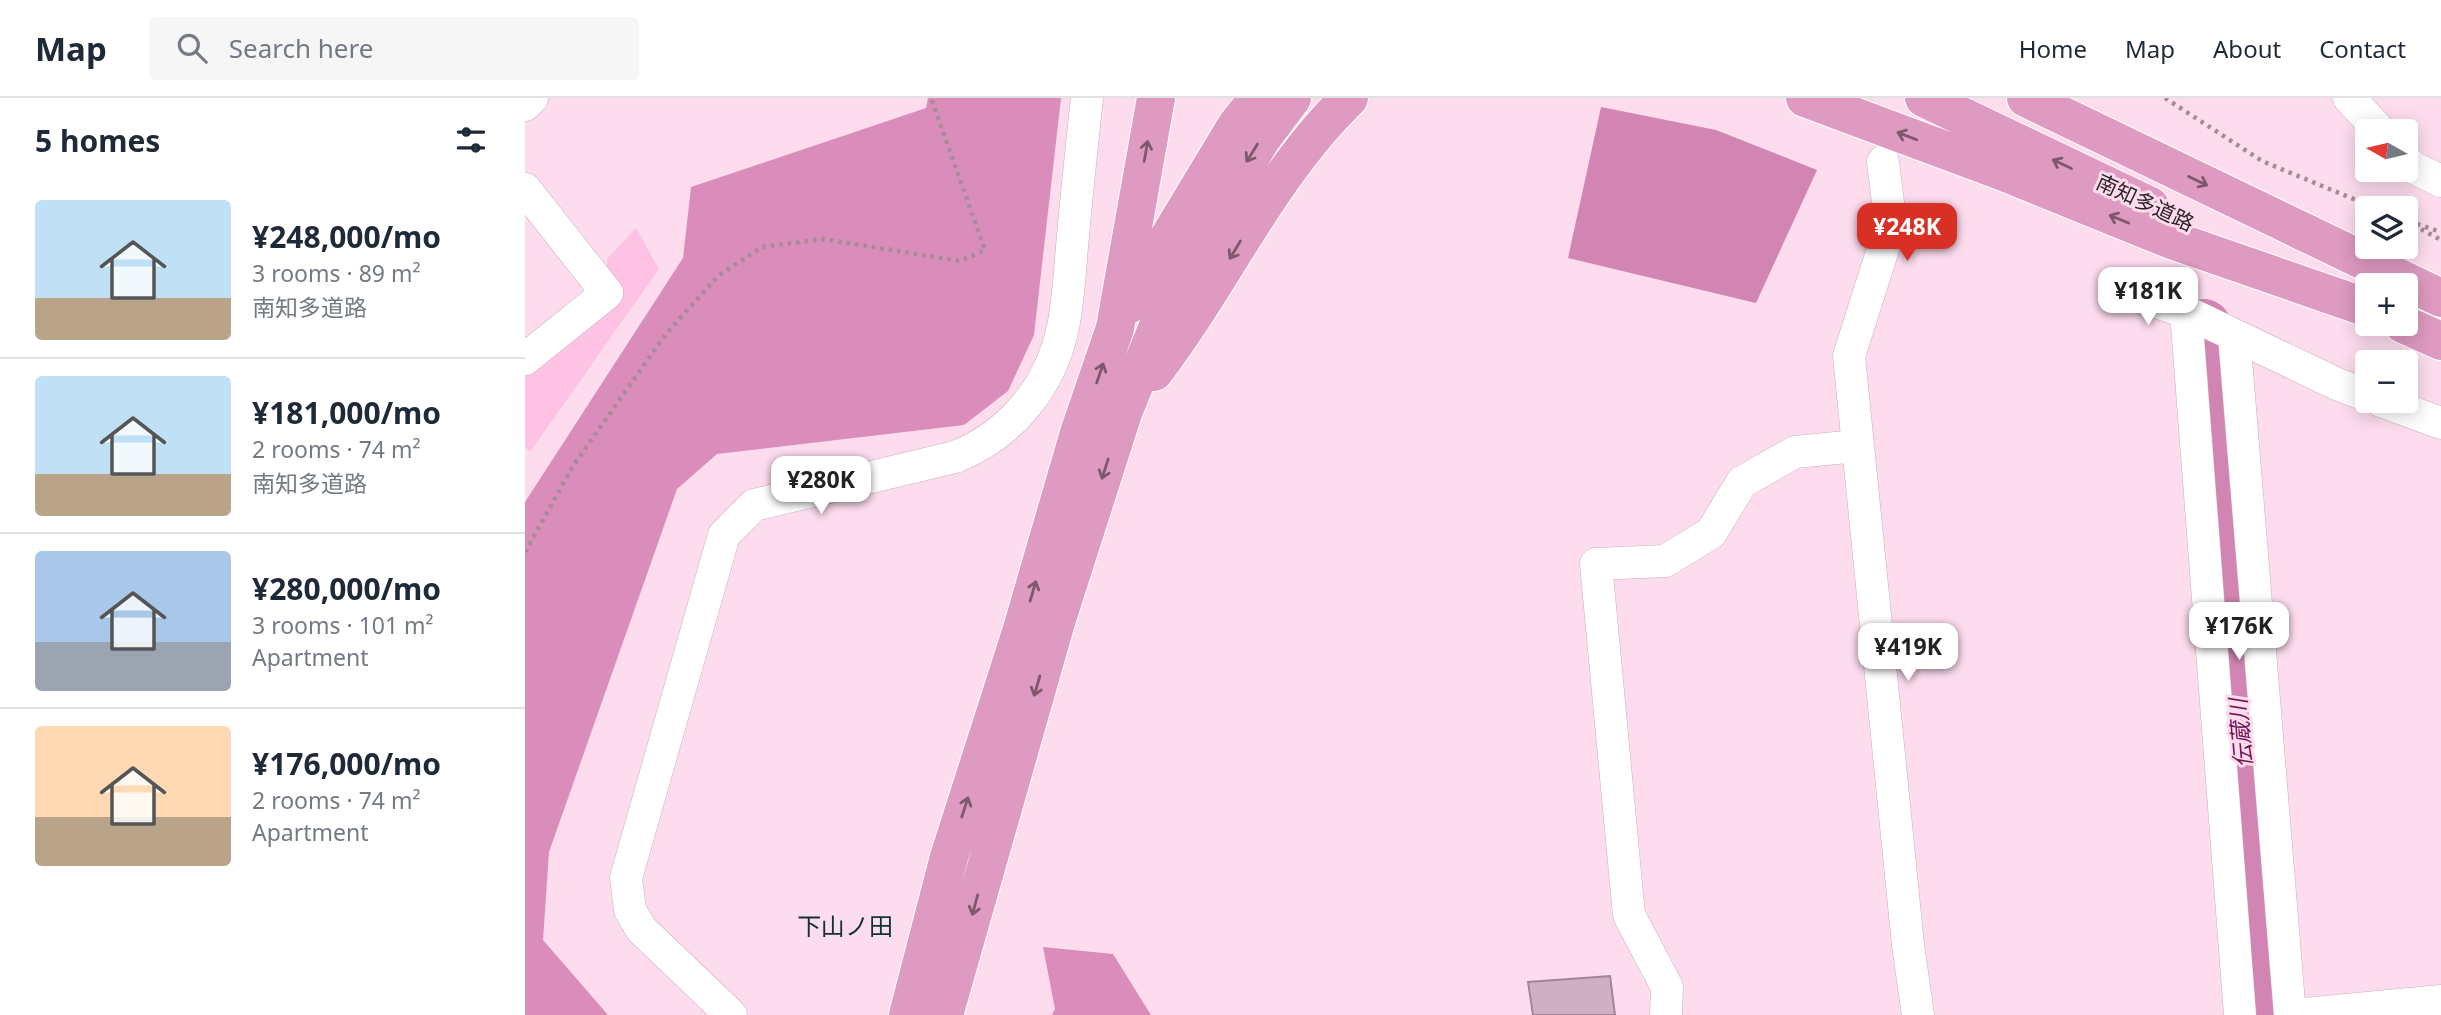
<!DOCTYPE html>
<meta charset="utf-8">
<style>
:root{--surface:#fff;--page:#f6f6f7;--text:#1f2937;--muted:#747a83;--line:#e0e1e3;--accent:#d93025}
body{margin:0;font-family:"Noto Sans","Noto Sans JP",sans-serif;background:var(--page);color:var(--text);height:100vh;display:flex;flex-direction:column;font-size:26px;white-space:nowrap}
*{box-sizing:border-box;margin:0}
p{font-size:23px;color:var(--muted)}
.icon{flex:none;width:38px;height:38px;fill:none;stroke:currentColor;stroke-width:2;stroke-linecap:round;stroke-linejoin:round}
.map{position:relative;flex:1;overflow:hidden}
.panel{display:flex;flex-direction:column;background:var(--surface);width:525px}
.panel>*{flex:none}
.needle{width:46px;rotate:278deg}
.tools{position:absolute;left:1830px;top:21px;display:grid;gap:14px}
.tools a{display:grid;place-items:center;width:63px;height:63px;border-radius:7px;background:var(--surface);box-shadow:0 4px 18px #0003;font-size:35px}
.price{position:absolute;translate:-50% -60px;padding:0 16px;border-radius:14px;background:#fff;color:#222;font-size:23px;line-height:46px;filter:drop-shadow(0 2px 4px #0008)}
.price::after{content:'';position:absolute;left:50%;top:42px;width:21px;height:16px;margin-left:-10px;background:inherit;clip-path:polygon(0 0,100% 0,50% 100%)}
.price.active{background:var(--accent);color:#fff}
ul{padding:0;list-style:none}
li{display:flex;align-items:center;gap:21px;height:175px;padding:0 35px}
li+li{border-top:2px solid var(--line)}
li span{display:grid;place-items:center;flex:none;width:196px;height:140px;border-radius:7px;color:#555}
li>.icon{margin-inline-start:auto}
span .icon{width:84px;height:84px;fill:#fffc;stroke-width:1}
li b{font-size:30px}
h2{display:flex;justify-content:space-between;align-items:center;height:84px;padding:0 35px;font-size:30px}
header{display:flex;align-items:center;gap:42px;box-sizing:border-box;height:98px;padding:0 35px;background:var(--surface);border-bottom:2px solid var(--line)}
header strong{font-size:33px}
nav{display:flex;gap:38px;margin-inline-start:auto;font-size:24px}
.search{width:490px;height:63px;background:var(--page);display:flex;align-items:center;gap:18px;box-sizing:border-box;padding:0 24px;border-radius:7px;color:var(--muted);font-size:26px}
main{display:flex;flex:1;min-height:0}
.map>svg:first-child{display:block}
.green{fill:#fec3e4}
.forest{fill:#da8cba}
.water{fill:#d285b2}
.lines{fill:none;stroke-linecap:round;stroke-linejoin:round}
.river{stroke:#d285b2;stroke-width:54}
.building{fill:#cfb0c1;stroke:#a38696;stroke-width:2}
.minor-casing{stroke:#ccadbd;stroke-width:33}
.highway-casing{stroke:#fff;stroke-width:40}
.path{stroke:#a38b98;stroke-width:4.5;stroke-dasharray:3.5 5;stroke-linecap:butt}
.minor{stroke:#fff;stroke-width:32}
.highway{stroke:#de9ac1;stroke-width:38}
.oneway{stroke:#7e596d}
.labels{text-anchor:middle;stroke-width:6;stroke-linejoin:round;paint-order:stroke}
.street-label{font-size:21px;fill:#2f2329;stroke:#fddcee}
.water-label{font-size:23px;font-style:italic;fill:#721755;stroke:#fddcee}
.quarter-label{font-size:24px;fill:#0e3231;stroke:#fddcee}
</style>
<header>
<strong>Map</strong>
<div class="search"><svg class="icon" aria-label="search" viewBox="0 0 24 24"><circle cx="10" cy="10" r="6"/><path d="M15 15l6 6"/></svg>Search here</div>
<nav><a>Home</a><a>Map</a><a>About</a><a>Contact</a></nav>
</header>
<main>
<section class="panel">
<h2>5 homes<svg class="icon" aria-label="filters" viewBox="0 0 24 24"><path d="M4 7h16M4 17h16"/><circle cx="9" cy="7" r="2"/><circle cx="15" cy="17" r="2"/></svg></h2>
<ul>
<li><span style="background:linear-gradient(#bfe0f5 70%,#b9a48a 0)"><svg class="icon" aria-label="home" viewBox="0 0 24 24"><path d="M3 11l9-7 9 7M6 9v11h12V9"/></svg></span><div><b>¥248,000/mo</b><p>3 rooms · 89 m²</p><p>南知多道路</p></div></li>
<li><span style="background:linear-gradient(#bfe0f5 70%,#b9a48a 0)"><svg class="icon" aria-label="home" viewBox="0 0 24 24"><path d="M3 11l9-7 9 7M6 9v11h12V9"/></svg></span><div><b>¥181,000/mo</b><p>2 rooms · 74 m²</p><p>南知多道路</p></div></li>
<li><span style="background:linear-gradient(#a9c7e8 65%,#9aa5b1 0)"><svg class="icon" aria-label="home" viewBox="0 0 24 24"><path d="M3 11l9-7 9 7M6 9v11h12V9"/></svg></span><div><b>¥280,000/mo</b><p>3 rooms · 101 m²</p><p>Apartment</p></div></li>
<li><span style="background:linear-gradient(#ffd9b3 65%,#b9a48a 0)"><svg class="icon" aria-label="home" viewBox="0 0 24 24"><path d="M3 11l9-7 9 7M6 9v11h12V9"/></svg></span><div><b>¥176,000/mo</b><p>2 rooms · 74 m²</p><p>Apartment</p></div></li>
</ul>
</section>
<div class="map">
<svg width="1916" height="917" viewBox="0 0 1916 917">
<rect width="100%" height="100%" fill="#fddcee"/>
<!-- green -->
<path class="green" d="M111 130 134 171 5 354 0 349V261L82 195V161Z"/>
<!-- forest -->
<path class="forest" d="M403 0H536L509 237 483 293 439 327 192 356 152 391 24 754 18 842 83 917H0V404L158 160 166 89 401 10Z
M518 849 588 856 626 917H527L530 911Z"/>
<!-- water -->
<path class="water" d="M1076 9 1191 32 1292 72 1231 205 1043 160Z"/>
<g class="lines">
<!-- river -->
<path class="river" d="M1679 228 1711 555 1741 917"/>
</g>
<!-- building -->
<path class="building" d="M1085 878 1090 917H1008L1003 884Z"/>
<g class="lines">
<!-- minor casing -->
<g class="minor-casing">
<path id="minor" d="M1824 0 1855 33
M0 7 7 0
M1881 62 1887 69 1916 83
M1358 64 1363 104 1359 148 1324 258 1383 847 1393 917
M0 91 82 195 0 261
M1605 195 1661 214 1812 286 1843 298
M1661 214 1715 917
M1709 238 1765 917
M1856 303 1916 325
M206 917 116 831 105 812 101 780 199 437 229 407 430 359C486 337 526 288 538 229 544 200 545 168 548 138 552 92 557 46 562 0
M1141 917 1142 889 1104 817 1071 466 1140 463 1186 435 1217 384 1270 354 1332 348
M1769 917 1916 903"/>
</g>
<!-- highway casing -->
<g class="highway-casing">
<path id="highway" d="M1280 0 1476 73 1644 141 1843 210
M1399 0 1625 108
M1501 0 1916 200
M603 207 711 28 733 0
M1878 226 1916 243
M629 274C697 185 743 79 824 0
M383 917 424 759 497 531 554 335 590 230 631 0
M419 917 531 524 598 315 654 176 737 40 767 0"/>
</g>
<!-- path -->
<path class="path" d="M1640 0 1737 63 1850 110
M1881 123 1916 142
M1892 126 1916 134
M0 454 48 368 140 237 193 178 237 149 298 141 435 163 460 152 406 0"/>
<!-- minor -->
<use href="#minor" class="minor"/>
<!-- highway -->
<use href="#highway" class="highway"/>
</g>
<!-- one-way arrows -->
<defs><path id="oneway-shaft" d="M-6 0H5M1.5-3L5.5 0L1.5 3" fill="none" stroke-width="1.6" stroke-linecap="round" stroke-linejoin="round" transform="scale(1.75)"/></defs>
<g class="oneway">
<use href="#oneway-shaft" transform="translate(1382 38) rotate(-159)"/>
<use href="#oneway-shaft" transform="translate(621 53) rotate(-80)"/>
<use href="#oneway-shaft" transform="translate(727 55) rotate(122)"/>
<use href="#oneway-shaft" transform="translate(1537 66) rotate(-154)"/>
<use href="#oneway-shaft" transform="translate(1673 83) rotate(26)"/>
<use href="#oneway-shaft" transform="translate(1594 121) rotate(-158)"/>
<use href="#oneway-shaft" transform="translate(710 152) rotate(121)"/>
<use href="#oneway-shaft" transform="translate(575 275) rotate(-71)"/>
<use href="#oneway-shaft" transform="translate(580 371) rotate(108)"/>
<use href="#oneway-shaft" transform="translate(508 493) rotate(-74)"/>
<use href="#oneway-shaft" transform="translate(512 588) rotate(106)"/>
<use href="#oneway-shaft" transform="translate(440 709) rotate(-72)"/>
<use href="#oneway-shaft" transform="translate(450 807) rotate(105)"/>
</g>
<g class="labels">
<!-- street labels -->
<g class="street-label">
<text transform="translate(1620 105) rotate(25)" y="7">南知多道路</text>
</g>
<!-- water labels -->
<g class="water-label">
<text transform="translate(1716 635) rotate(-95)" y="8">伝蔵川</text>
</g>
<!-- quarter labels -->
<g class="quarter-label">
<text x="320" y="837">下山ノ田</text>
</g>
</g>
</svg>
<div class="tools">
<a><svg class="needle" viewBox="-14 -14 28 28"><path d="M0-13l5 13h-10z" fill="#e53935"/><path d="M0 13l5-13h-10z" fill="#747a83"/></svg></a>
<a><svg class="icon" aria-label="layers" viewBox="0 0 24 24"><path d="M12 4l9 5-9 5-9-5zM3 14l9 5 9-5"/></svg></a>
<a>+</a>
<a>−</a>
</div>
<b class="price active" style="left:1382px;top:165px">¥248K</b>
<b class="price" style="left:1623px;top:229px">¥181K</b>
<b class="price" style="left:296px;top:418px">¥280K</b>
<b class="price" style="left:1714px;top:564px">¥176K</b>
<b class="price" style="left:1383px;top:585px">¥419K</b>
</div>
</main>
